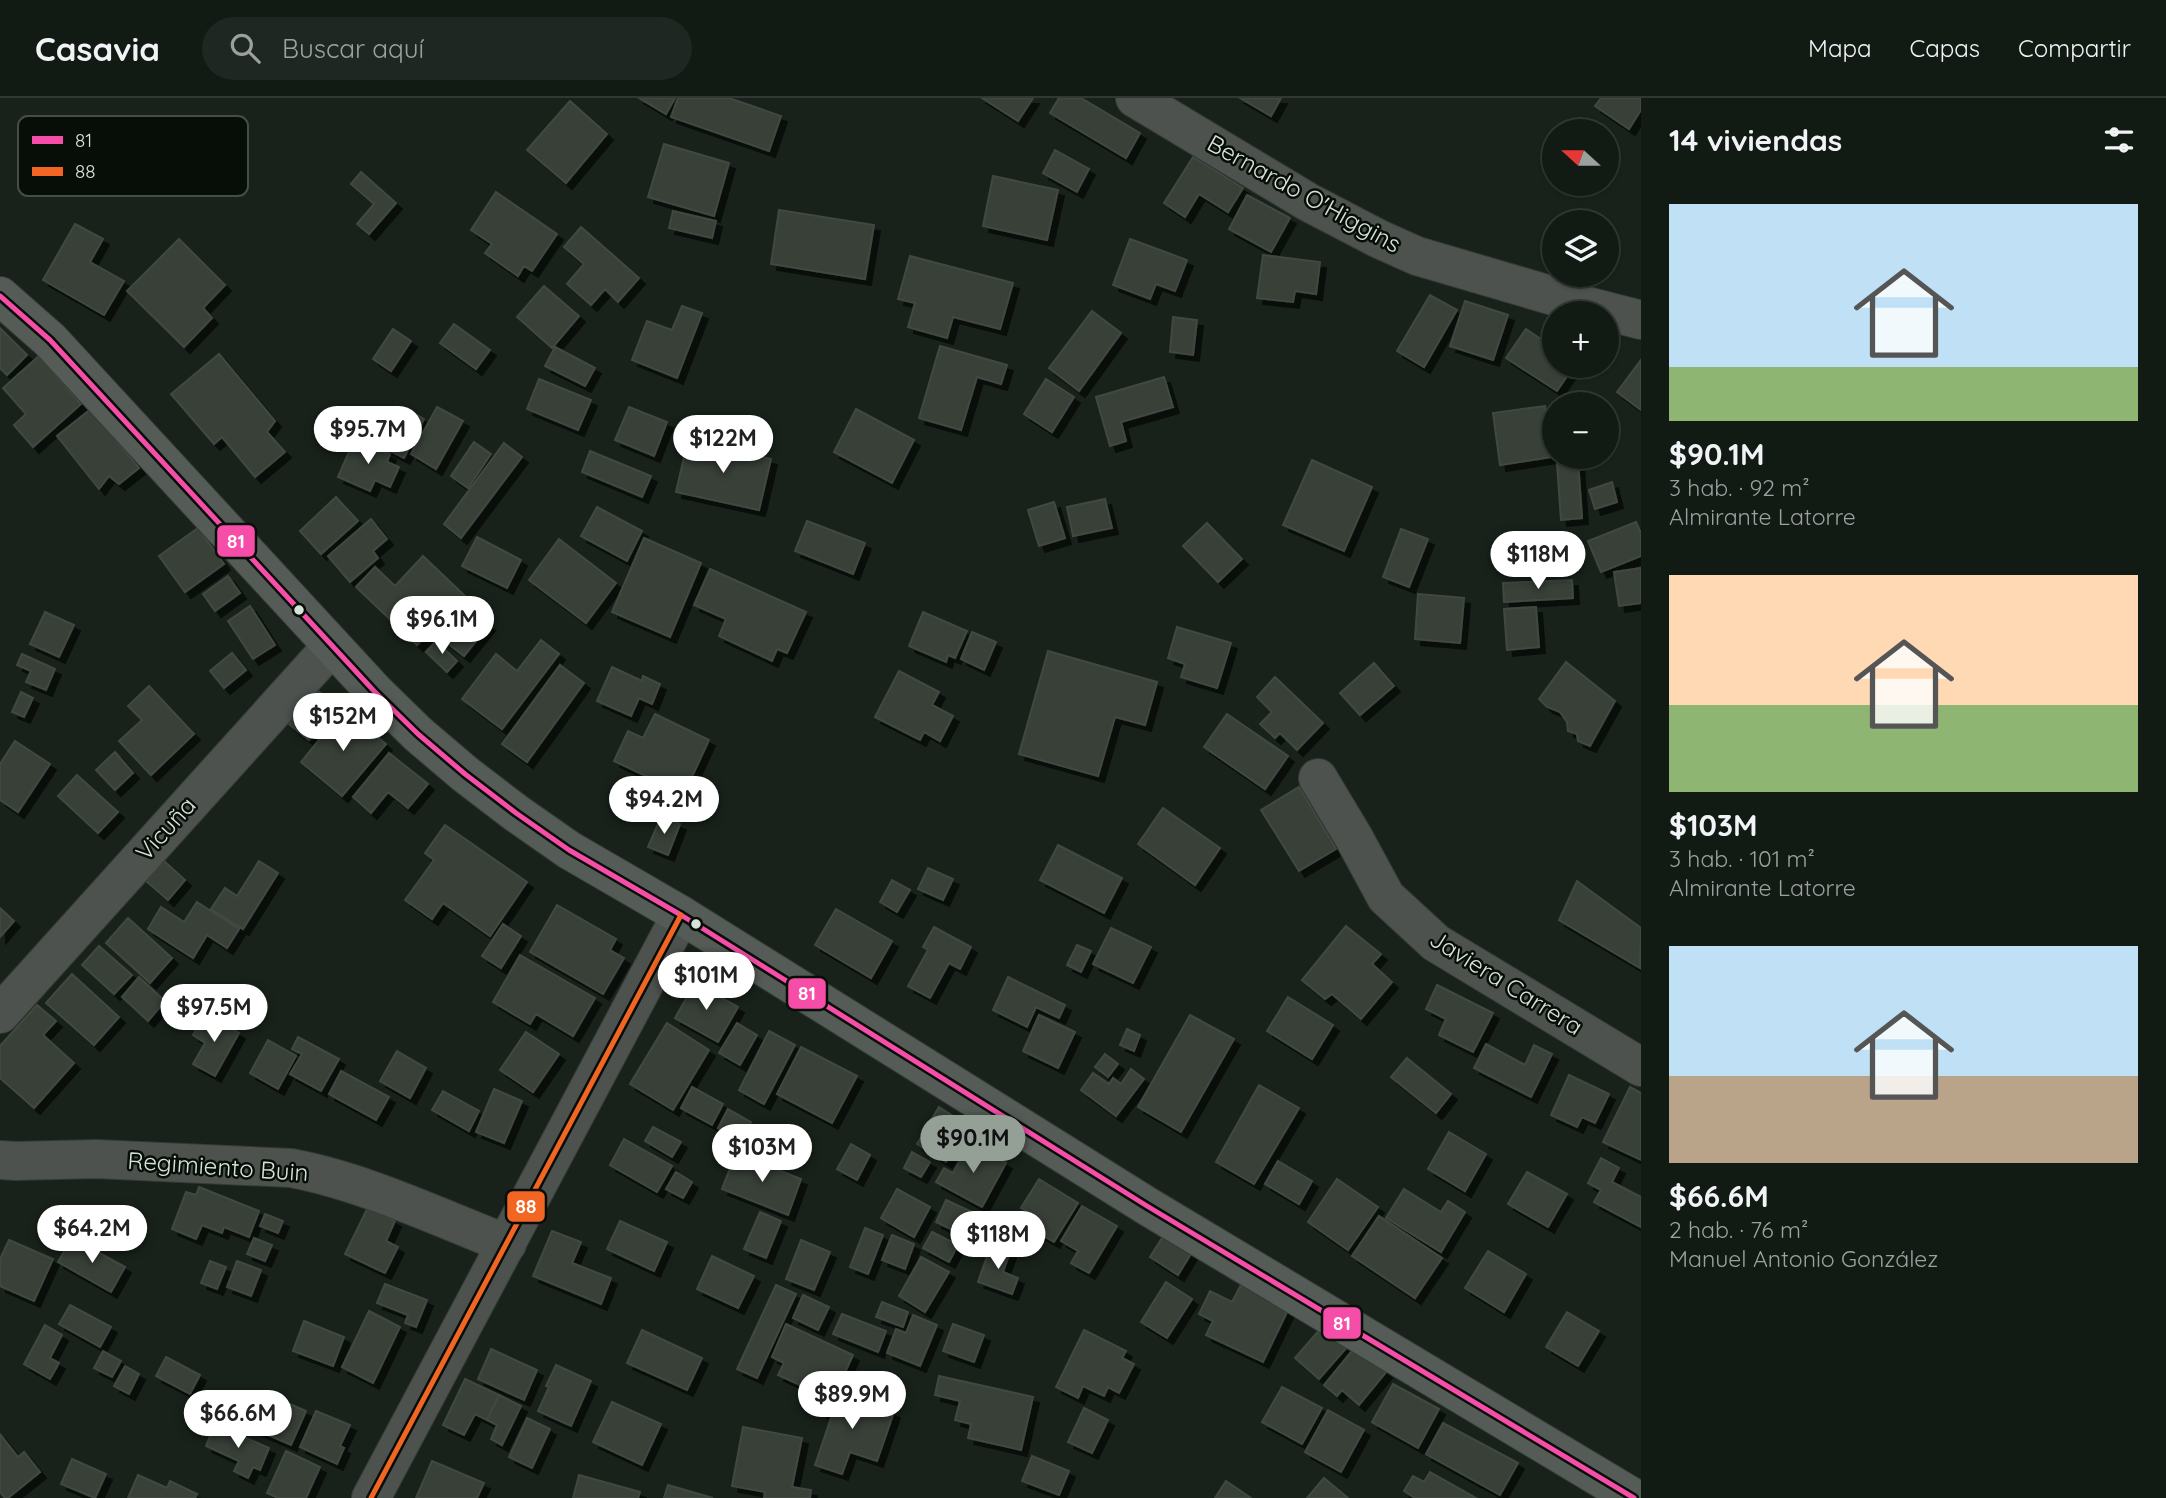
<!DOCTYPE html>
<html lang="es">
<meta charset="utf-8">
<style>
:root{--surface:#121a14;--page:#1f2722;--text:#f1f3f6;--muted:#9ca1a0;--line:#313834;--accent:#949f96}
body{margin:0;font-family:Quicksand,sans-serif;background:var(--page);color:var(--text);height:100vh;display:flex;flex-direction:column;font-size:26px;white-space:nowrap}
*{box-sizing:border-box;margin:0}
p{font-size:23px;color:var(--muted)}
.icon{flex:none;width:38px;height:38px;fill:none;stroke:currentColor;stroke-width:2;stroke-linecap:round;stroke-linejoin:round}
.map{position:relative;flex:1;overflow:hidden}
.side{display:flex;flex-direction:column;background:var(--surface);width:525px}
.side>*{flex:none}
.needle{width:46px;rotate:291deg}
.buttons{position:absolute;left:1542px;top:21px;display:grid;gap:14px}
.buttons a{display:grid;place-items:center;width:77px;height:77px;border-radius:50%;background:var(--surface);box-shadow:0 2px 5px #0004,0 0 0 2px var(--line);font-size:35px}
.price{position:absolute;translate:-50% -60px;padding:0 16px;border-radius:24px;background:#fff;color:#222;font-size:23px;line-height:46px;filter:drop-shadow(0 2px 4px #0008)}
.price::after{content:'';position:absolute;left:50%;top:42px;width:21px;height:16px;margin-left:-10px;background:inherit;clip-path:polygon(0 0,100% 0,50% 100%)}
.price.selected{background:var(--accent);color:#111}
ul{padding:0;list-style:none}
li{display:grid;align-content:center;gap:14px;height:371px;padding:0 28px}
li span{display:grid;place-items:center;height:217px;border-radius:0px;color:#555}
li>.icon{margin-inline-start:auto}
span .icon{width:126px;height:126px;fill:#fffc;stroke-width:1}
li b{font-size:30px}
h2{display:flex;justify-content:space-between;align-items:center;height:84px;padding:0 28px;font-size:30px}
header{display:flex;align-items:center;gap:42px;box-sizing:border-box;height:98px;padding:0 35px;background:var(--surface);border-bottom:2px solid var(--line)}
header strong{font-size:33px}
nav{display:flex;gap:38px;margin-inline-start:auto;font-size:24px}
.search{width:490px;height:63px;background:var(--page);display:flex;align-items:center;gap:18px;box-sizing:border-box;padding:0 24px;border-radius:38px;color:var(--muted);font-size:26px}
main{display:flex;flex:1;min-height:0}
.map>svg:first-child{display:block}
.building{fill:#374039;stroke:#404941;stroke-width:2;filter:url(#shadow)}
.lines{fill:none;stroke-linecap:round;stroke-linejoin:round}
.minor-casing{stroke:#343c35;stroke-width:40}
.major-casing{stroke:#343c35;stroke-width:40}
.minor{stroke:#4e524f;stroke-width:38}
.major{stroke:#555b56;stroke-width:38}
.bus-1-casing{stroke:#060e07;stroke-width:10}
.bus-2-casing{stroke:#060e07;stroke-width:10}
.bus-1{stroke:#f54da8;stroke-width:5}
.bus-2{stroke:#f26522;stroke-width:5}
.bus-dot{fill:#d7e3d8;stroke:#060e07;stroke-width:2.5}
.labels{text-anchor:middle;stroke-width:5;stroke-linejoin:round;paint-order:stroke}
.street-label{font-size:24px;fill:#d7e3d8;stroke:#060e07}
.key{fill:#060e07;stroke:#454e46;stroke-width:2}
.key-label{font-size:19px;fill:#d7e3d8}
.line-badge{stroke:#060e07;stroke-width:2.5}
.badge-label{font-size:19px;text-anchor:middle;font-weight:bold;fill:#fff}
</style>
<header>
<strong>Casavia</strong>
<div class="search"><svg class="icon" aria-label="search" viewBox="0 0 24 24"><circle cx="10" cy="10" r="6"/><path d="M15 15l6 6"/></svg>Buscar aquí</div>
<nav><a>Mapa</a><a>Capas</a><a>Compartir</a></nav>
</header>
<main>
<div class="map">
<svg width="1641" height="1400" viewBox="0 0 1641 1400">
<defs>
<filter id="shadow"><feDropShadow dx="6" dy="6" stdDeviation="0" flood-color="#0009"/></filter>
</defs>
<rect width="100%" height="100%" fill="#18221a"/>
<!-- building -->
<path class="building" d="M639 0H675L666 16Z
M678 0H729L781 18 769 53 671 19Z
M982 0H1033L1018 23Z
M1059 0H1081L1140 35 1126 60 1050 15Z
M1240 0H1281L1271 18Z
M1601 0H1641V12L1629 31 1595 8Z
M570 3 607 36 566 85 527 52Z
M664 46 729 65 714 118 648 99Z
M1055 52 1089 71 1077 94 1043 75Z
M1193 59 1243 90 1228 114 1199 96 1185 119 1164 105Z
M361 74 396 105 369 136 357 126 374 106 351 86Z
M993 78 1058 92 1047 142 983 128Z
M496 94 557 136 532 173 524 168 518 178 485 155 492 146 471 132Z
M1247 97 1290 120 1271 154 1229 131Z
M779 112 874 127 865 181 771 166Z
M673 113 716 123 712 140 669 130Z
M75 126 103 141 90 164 124 183 104 217 43 182Z
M581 129 639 180 618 204 605 191 591 207 567 186 584 166 564 149Z
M179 141 225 187 203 210 212 220 184 249 127 193Z
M1130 141 1187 162 1175 193 1156 186 1150 201 1113 187Z
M1263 157 1320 164 1316 196 1295 193 1293 204 1257 200Z
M910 158 1013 185 1000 231 953 219 947 240 908 229 915 205 898 201Z
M544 188 579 218 552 250 517 219Z
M1430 197 1457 212 1424 269 1397 253Z
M1465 203 1508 217 1493 262 1450 248Z
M682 208 702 215 677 280 632 262 647 223 672 232Z
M1092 213 1121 235 1079 293 1049 270Z
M1173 219 1197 222 1193 257 1170 254Z
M454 226 490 252 476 271 440 245Z
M0 230 27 257 7 277 0 270Z
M393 231 411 243 391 273 373 261Z
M1526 231 1554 250V268H1574L1557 293 1506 260Z
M940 248 1007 267 1001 286 977 279 961 332 919 320Z
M555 249 595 270 585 288 545 268Z
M219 256 275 323 267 334 285 354 255 379 222 339 214 346 171 296Z
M39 258 81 306 33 349 14 327 26 316 3 290Z
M1641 262V312L1617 294Z
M1164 279 1173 309 1121 324 1126 343 1110 348 1096 299Z
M539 281 591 302 578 332 527 311Z
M1046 281 1074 299 1052 334 1024 316Z
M1545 308 1552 359 1500 367 1493 315Z
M437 309 463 323 436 371 411 356Z
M629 309 667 324 654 358 615 342Z
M91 311 139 370 119 386 109 378 99 391 57 338Z
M406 311 424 321 404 360 363 339 374 317 397 329Z
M856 311 914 342 892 385 834 354Z
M355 340 390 356 387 364 399 369 390 389 375 382 370 393 338 379Z
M688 342 771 361 759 412 676 394Z
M474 344 491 356 468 390 451 378Z
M504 345 522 359 461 440 444 426Z
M590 353 651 378 642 399 582 374Z
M1312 362 1372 389 1344 453 1283 427Z
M1578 363 1582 420 1561 422 1557 365Z
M1612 384 1617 404 1595 411 1589 392Z
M336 399 358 423 321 456 300 433Z
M1105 401 1112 430 1073 438 1067 409Z
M1054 404 1065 440 1039 448 1028 412Z
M597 409 642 433 627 463 581 438Z
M371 421 387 441 373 453 378 460 350 484 328 458Z
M807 423 865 445 853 476 795 453Z
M1636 424 1641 435V458L1601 474 1588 443Z
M1207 425 1242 461 1218 484 1183 448Z
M198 430 224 466 185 494 159 458Z
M1401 431 1428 441 1409 489 1383 479Z
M477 439 521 462 507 490 462 468Z
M644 440 701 465 670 539 612 514Z
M559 441 616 485 586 525 529 482Z
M423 458 465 498 417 547 356 489 375 469 395 488Z
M1641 470V505L1619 508 1614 474Z
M710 471 806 514 787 555 777 551 772 563 719 538 726 521 694 507Z
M228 478 240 495 215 513 203 496Z
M1572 482 1573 500 1504 504 1503 485Z
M1418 496 1464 500 1460 545 1415 541Z
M463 507 489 527 464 558 438 538Z
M250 508 275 547 253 561 228 523Z
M1536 509 1539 549 1507 552 1504 511Z
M45 514 74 527 59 559 30 546Z
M923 514 967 533 955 560 948 557 946 564 909 548Z
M1177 529 1231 545 1217 590 1181 579 1185 566 1168 560Z
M972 534 996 544 984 572 961 561Z
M541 542 559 556 502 631 462 601 496 556 517 573Z
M436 543 457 563 447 574 426 554Z
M1048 553 1157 584 1145 627 1115 619 1098 678 1019 656Z
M232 555 246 572 224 590 210 573Z
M22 556 55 571 46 592 26 584 31 573 17 567Z
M1566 564 1615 603 1590 648 1578 643 1577 636 1568 633 1567 624 1560 614 1547 609 1539 601Z
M1374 565 1394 588 1360 617 1340 595Z
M560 567 584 585 527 664 502 646Z
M612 569 642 583 643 578 660 586 652 606 639 600 631 618 597 603Z
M899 573 939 594 932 607 953 618 940 643 924 634 920 642 875 619Z
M1275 579 1323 625 1297 652 1280 635 1275 640 1260 626 1272 614 1257 599Z
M149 588 194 636 151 677 119 643 142 622 128 608Z
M317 592 337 609 309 642 289 626Z
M21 594 33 600 24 619 12 614Z
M344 611 386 646 342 698 301 664Z
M655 616 709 642 684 696 614 663 628 633 643 640Z
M1227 616 1288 658 1265 691 1204 649Z
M15 643 50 666 18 714 0 702V666Z
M115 654 133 675 115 692 96 672Z
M389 655 428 686 408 710 388 694 371 715 353 699Z
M77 677 118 714 98 735 58 698Z
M1299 689 1336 751 1299 773 1261 712Z
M1163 710 1220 750 1195 787 1138 746Z
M661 719 680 726 668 757 648 749Z
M445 727 527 784 490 838 443 805 432 821 405 802 434 762 425 755Z
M1058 747 1122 780 1104 815 1040 782Z
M164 763 185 782 168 802 146 783Z
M259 763 278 775 243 831 211 811 225 790 237 798Z
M928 770 953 781 943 802 918 791Z
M892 782 910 792 897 814 880 804Z
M1577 783 1641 830 1640 870 1559 822Z
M197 804 239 831 227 850 207 837 193 860 148 831 161 809 184 824Z
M557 807 616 841 610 852 624 860 603 896 530 854Z
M0 810 14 823 0 839Z
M836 811 892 843 871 880 815 847Z
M128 820 172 860 150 885 106 845Z
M503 826 521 838 501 870 482 858Z
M1346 828 1381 856 1372 866 1392 884 1361 921 1332 896 1325 901 1302 882Z
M934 829 971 849 960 871 949 865 930 900 908 888 928 852 923 849Z
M1111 830 1151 849 1133 885 1093 866Z
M1077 847 1091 853 1081 874 1067 867Z
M99 848 132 877 114 896 82 867Z
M520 857 595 900 573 938 536 916 530 926 493 904Z
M72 876 119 919 94 947 46 905Z
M139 879 165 903 148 923 122 899Z
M1008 879 1065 907 1059 920 1036 909 1027 929 993 912Z
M695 885 738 909 718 944 675 920Z
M1437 887 1493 915 1473 954 1439 937 1446 921 1426 911Z
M1288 899 1333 927 1312 961 1267 933Z
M37 907 56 923 43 937 74 965 34 1010 0 980V948Z
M205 917 239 935 215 978 193 966 205 945 193 937Z
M1039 917 1075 934 1058 970 1023 953Z
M1190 917 1234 941 1181 1034 1138 1009Z
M667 925 709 952 673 1012 630 986Z
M737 925 757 937 740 967 719 955Z
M1127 931 1140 937 1134 953 1120 947Z
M769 933 795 947 764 1006 739 992Z
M526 934 559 956 533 994 500 972Z
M298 939 339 961 321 993 290 976 302 956 292 951Z
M268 942 296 958 278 991 250 975Z
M1486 946 1525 967 1534 947 1552 956 1531 999 1474 970Z
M801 949 857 978 832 1025 777 996Z
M397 953 426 970 410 1000 380 983Z
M1105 956 1118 966 1108 979 1095 969Z
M1407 960 1451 996 1436 1015 1391 979Z
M1131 971 1144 981 1116 1018 1081 992 1093 975 1109 986 1113 980 1121 986Z
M341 973 389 999 376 1022 329 996Z
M1569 977 1609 996 1595 1025 1582 1019 1577 1029 1551 1017Z
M1259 987 1299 1010 1254 1086 1216 1064Z
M692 989 723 1006 712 1027 681 1010Z
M1630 989 1641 995V1062L1603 1044Z
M494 991 522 1003 504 1045 476 1034Z
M443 993 479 1013 469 1033 432 1012Z
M939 1009 969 1028 946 1064 917 1046Z
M728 1011 751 1024 740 1043 718 1030Z
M653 1029 681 1044 672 1059 645 1043Z
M1449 1034 1486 1056 1465 1093 1428 1071Z
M624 1041 672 1068 657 1094 610 1067Z
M969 1045 1006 1065 982 1109 936 1084 944 1070 953 1075Z
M851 1046 870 1057 857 1082 837 1071Z
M912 1054 930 1064 921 1079 904 1070Z
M736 1055 801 1081 788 1117 722 1091Z
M1601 1060 1619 1070 1612 1084 1641 1099V1129L1594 1104 1601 1092 1588 1085Z
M1278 1063 1312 1083 1299 1106 1265 1086Z
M676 1074 692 1084 683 1100 666 1091Z
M1527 1074 1567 1096 1548 1129 1508 1106Z
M1039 1081 1078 1105 1054 1144 1035 1133 1041 1121 1021 1110Z
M1337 1081 1378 1109 1348 1152 1308 1124Z
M199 1089 259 1113 249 1139 224 1129 222 1135 202 1127 196 1141 172 1131 186 1094 196 1097Z
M897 1091 930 1109 914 1139 881 1120Z
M1404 1091 1441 1114 1448 1103 1465 1114 1441 1154 1386 1120Z
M946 1102 972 1114 961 1136 936 1124Z
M1082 1108 1117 1128 1089 1175 1071 1165 1078 1153 1061 1143Z
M368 1109 395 1123 386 1143 398 1149 385 1175 345 1156Z
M760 1114 781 1123 766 1160 744 1151Z
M265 1116 283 1123 278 1135 260 1128Z
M1379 1118 1442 1160 1415 1200 1352 1158Z
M620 1123 667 1144 654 1173 607 1151Z
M865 1130 883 1137 868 1176 850 1169Z
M1167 1132 1195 1149 1178 1177 1150 1159Z
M552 1133 581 1144 572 1165 611 1180 601 1206 533 1178Z
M932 1134 958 1147 949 1164 923 1150Z
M892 1137 914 1146 905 1171 882 1162Z
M72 1140 125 1169 111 1194 58 1164Z
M254 1140 272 1147 265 1163 247 1156Z
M9 1142 53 1161 34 1203 0 1188V1161Z
M801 1142 830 1154 814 1192 786 1181Z
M991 1147 1010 1154 1003 1174 1018 1180 1012 1196 978 1184Z
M1488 1153 1526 1176 1504 1214 1465 1190Z
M712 1158 754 1178 738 1210 697 1191Z
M921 1159 949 1174 925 1214 899 1198Z
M210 1163 226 1169 217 1191 201 1185Z
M237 1163 261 1172 251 1198 227 1189Z
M1166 1184 1192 1201 1167 1240 1141 1224Z
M385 1186 427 1202 416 1229 405 1225 408 1217 377 1205Z
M776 1187 796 1196 757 1280 737 1271Z
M1241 1187 1289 1210 1263 1264 1206 1237 1213 1223 1199 1216 1210 1193 1232 1204Z
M803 1197 829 1209 818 1232 793 1220Z
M882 1204 908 1214 903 1229 876 1219Z
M70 1207 111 1229 100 1249 59 1226Z
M369 1213 400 1229 373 1285 342 1269Z
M1567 1214 1599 1233 1578 1268 1546 1249Z
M842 1216 886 1233 878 1254 833 1236Z
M913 1217 937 1227 920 1268 887 1255 896 1231 906 1235Z
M304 1223 344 1239 333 1268 293 1253Z
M786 1226 853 1257 838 1290 817 1280 811 1292 778 1277 784 1265 772 1259Z
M953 1226 984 1237 974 1264 943 1253Z
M45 1227 62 1237 50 1260 59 1265 50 1281 24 1266Z
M1323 1228 1347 1249 1319 1281 1295 1260Z
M642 1232 702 1260 687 1292 627 1265Z
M1084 1232 1126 1253 1122 1260 1134 1266 1119 1295 1108 1289 1104 1298 1083 1288 1078 1300 1056 1289Z
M1356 1248 1386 1274 1359 1307 1342 1292 1337 1298 1324 1287Z
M491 1251 537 1272 524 1302 478 1281Z
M103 1253 121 1263 112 1279 94 1270Z
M166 1259 200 1277 190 1296 156 1278Z
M556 1267 591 1283 571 1328 538 1313 549 1289 546 1288Z
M125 1268 139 1276 129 1296 114 1288Z
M939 1278 1033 1299 1021 1352 968 1340 971 1326 955 1322 960 1303 935 1297Z
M465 1281 499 1297 487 1322 475 1316 464 1337 443 1327Z
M1393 1286 1439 1311 1418 1350 1372 1324Z
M1282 1289 1322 1310 1302 1346 1262 1324Z
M828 1292 894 1314 877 1363 850 1354 842 1376 815 1367 832 1317 821 1314Z
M267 1296 306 1313 291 1347 252 1330Z
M499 1297 521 1308 502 1347 491 1341 497 1327 487 1322Z
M612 1304 661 1326 642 1367 593 1344Z
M239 1307 254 1313 247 1330 232 1324Z
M1084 1310 1108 1322 1092 1355 1068 1344Z
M1328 1312 1364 1332 1341 1374 1305 1354Z
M316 1313 350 1327 340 1348 344 1350 337 1366 300 1349Z
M527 1320 550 1331 532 1370 509 1359Z
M1443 1325 1518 1365 1500 1397 1426 1356Z
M215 1326 269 1350 260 1372 253 1369 248 1380 234 1373 239 1363 206 1348Z
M743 1329 802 1340 792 1389 811 1392 810 1400H764L765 1394 732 1388Z
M0 1336 18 1359 24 1354 40 1374 8 1400H5L0 1394Z
M286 1353 320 1369 306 1400H278L267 1395Z
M1032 1358 1069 1373 1059 1397 1022 1383Z
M72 1361 106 1376 95 1400 61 1386Z
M432 1363 484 1385 477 1400H416Z
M1430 1374 1476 1400H1415L1404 1393 1413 1378 1424 1384Z
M138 1377 167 1390 170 1383 197 1396 195 1400H128Z
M579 1377 640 1394 638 1400H573Z
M1324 1380 1348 1400H1307Z
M1226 1383 1251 1400H1215Z
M668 1387 713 1400H664Z"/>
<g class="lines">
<!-- minor casing -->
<g class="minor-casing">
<path id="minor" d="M1135 0 1308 104 1379 141 1417 158 1591 209 1641 222
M1318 680 1354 740 1386 799 1436 845 1641 969
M0 916 332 548
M0 1062 16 1063 96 1061 291 1070C362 1083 438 1119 507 1146
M371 1400 681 817"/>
</g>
<!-- major casing -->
<g class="major-casing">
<path id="major" d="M0 198 50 242 374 593 418 636 465 676 516 715 569 752 681 817 1147 1108 1634 1400"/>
</g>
<!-- minor -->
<use href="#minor" class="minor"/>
<!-- major -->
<use href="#major" class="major"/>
<!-- bus-1 casing -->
<g class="bus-1-casing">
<path id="bus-1" d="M0 198 50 242 374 593 418 636 465 676 516 715 569 752 681 817 1147 1108 1634 1400"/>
</g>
<!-- bus-2 casing -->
<g class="bus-2-casing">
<path id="bus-2" d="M371 1400 681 817"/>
</g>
<!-- bus-1 -->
<use href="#bus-1" class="bus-1"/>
<!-- bus-2 -->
<use href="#bus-2" class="bus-2"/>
</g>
<!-- markers -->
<g class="bus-dot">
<circle cx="299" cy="512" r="6"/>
<circle cx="696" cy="826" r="6"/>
</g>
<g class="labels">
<!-- street labels -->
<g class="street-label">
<text transform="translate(1304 96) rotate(29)" y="8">Bernardo O'Higgins</text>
<text transform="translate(166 731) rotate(-48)" y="8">Vicuña</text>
<text transform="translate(1506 885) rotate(32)" y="8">Javiera Carrera</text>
<text transform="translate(218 1069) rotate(4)" y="8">Regimiento Buin</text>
</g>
</g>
<!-- legend -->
<rect x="18" y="18" width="230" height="80" rx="10" class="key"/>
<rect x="32" y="38" width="31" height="8" fill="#f54da8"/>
<rect x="32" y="69" width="31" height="9" fill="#f26522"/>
<g class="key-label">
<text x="75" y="49">81</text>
<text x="75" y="80">88</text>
</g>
<g class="line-badge">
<rect x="216" y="426" width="40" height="34" rx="7" fill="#f54da8"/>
<rect x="787" y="879" width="40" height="33" rx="7" fill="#f54da8"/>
<rect x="506" y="1092" width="40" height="33" rx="7" fill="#f26522"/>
<rect x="1322" y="1208" width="40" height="34" rx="7" fill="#f54da8"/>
</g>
<g class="badge-label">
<text x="236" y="450">81</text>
<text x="807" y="902">81</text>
<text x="526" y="1115">88</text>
<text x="1342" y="1232">81</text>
</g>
</svg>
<div class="buttons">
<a><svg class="needle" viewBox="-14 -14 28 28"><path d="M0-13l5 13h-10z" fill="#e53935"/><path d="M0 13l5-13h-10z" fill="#9ca1a0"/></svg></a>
<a><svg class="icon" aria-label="layers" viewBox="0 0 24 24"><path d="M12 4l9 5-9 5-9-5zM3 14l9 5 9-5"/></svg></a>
<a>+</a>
<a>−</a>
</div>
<b class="price" style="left:368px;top:368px">$95.7M</b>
<b class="price" style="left:723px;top:377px">$122M</b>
<b class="price" style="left:1538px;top:493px">$118M</b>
<b class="price" style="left:442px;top:558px">$96.1M</b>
<b class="price" style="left:343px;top:655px">$152M</b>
<b class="price" style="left:664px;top:738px">$94.2M</b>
<b class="price" style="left:706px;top:914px">$101M</b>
<b class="price" style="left:214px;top:946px">$97.5M</b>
<b class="price selected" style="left:973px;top:1077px">$90.1M</b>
<b class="price" style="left:762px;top:1086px">$103M</b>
<b class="price" style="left:92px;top:1167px">$64.2M</b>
<b class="price" style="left:998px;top:1173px">$118M</b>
<b class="price" style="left:852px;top:1333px">$89.9M</b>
<b class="price" style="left:238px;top:1352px">$66.6M</b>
</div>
<section class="side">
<h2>14 viviendas<svg class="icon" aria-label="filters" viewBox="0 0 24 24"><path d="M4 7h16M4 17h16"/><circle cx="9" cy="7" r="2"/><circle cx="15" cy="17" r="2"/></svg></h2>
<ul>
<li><span style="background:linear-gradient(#bfe0f5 75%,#8fb573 0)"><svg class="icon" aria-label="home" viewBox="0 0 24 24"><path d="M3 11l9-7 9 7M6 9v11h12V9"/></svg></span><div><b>$90.1M</b><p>3 hab. · 92 m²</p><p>Almirante Latorre</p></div></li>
<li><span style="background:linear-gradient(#ffd9b3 60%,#8fb573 0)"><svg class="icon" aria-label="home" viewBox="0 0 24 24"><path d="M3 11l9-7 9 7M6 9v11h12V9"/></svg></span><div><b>$103M</b><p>3 hab. · 101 m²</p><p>Almirante Latorre</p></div></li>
<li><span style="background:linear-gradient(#bfe0f5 60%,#b9a48a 0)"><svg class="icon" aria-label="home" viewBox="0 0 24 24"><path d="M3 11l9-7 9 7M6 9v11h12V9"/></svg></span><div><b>$66.6M</b><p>2 hab. · 76 m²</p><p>Manuel Antonio González</p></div></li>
</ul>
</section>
</main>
